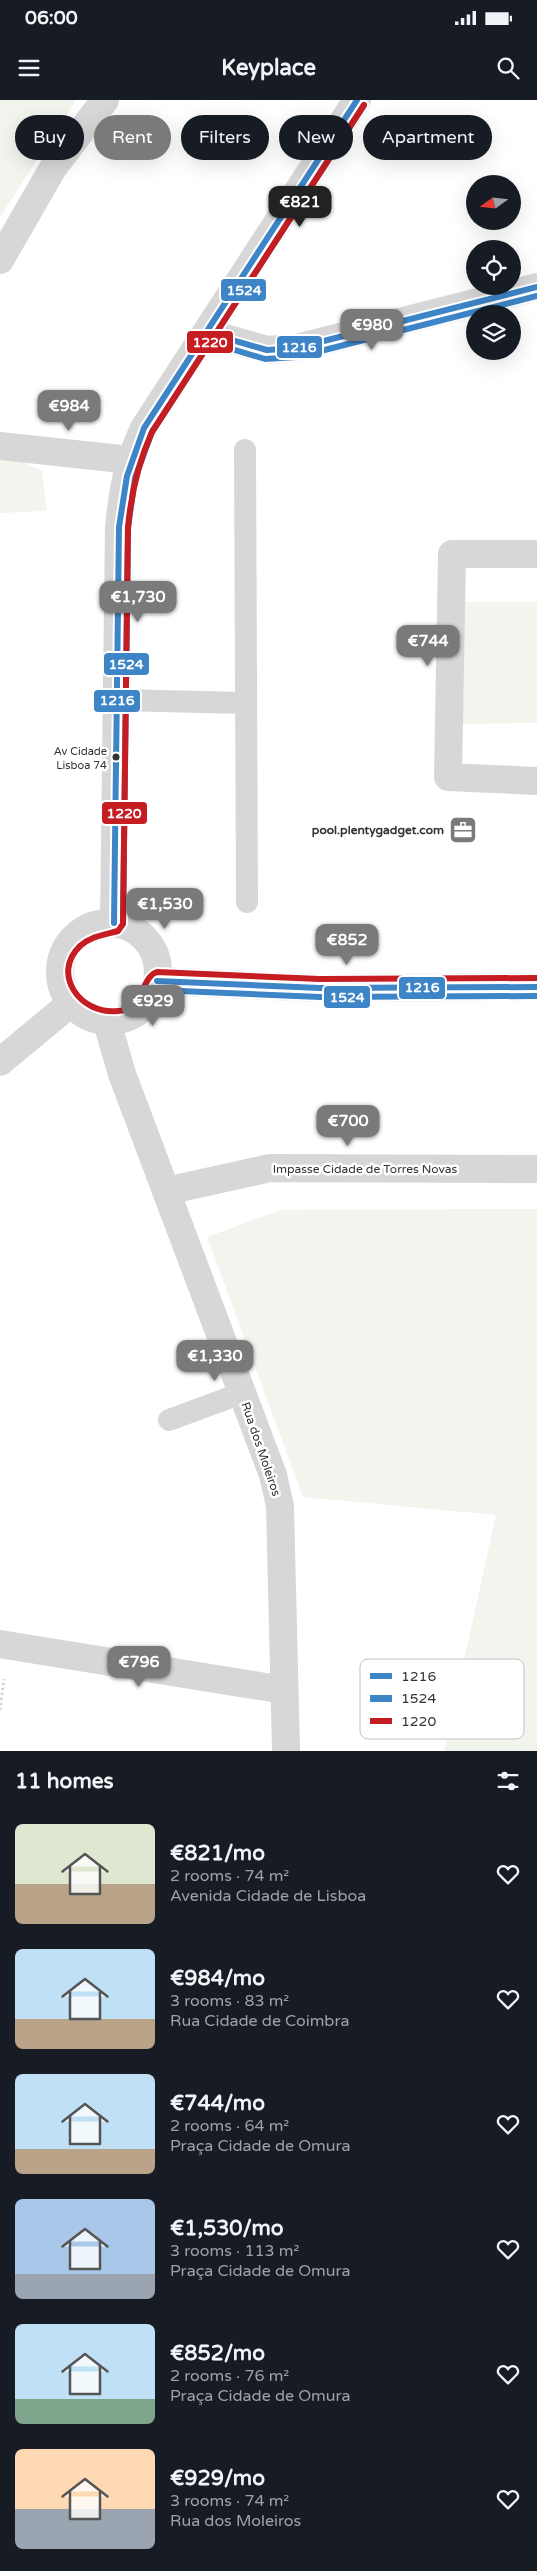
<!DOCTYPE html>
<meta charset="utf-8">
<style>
:root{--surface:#171b24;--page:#242831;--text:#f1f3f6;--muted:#9ea1a6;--accent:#7a7a7a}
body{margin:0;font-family:"Varela Round",sans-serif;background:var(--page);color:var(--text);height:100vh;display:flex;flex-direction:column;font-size:19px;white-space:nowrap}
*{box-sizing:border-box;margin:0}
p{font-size:16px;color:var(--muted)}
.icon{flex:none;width:28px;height:28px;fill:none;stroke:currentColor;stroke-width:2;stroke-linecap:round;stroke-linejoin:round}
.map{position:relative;height:1651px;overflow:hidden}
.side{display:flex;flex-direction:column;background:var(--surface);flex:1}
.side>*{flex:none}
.guide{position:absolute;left:15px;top:15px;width:508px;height:45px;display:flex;gap:10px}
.needle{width:32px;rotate:255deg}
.controls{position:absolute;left:466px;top:75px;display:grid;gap:10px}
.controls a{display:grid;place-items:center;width:55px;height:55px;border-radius:50%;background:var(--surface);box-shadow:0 5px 20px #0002;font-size:25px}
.price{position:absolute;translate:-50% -42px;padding:0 11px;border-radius:10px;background:var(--accent);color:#fff;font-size:16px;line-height:32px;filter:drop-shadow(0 1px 2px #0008)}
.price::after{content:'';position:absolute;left:50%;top:30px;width:15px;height:11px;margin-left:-8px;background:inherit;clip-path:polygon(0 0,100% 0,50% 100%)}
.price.active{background:#222;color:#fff}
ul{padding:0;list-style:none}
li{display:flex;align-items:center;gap:15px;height:125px;padding:0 15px}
li span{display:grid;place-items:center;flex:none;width:140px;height:100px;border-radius:8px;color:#555}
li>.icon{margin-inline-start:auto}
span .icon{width:60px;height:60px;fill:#fffc;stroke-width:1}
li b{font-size:21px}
h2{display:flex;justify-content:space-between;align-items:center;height:60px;padding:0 15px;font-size:21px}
.pill{padding:0 18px;border-radius:22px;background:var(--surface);box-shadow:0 5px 20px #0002;font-size:18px;line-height:45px}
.pill.active{background:var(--accent);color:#fff}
.status{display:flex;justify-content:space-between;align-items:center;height:35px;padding:0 25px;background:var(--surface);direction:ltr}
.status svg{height:14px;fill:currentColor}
header{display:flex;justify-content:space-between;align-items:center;height:65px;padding:0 15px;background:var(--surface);font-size:22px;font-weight:700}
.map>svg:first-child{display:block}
.green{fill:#f1f5ed}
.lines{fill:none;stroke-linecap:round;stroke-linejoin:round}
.path{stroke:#d6d6d6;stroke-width:3;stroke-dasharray:2.5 2.5;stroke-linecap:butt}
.service{stroke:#d7d7d7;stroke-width:22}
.minor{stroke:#d7d7d7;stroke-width:28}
.tertiary{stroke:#d7d7d7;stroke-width:28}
.bus-1-casing{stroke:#fff;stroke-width:10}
.bus-2-casing{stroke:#fff;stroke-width:10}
.bus-3-casing{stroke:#fff;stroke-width:10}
.bus-1{stroke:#3d85c6;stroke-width:6}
.bus-2{stroke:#3d85c6;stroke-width:6}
.bus-3{stroke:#c61d23;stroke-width:6}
.bus-dot{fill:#333;stroke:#fff;stroke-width:2}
.labels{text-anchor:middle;stroke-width:5;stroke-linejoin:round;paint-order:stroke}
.bus-label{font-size:11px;fill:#333;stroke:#fff;text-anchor:end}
.poi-label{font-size:12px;font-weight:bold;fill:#333;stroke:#fff;text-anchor:end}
.street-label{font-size:12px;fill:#333;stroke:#fff}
.key{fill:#fff;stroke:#c2c2c2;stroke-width:1}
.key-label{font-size:14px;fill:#333}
.line-badge{stroke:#fff;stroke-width:2}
.badge-label{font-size:14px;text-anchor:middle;font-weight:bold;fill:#fff}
</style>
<div class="status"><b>06:00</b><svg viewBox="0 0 49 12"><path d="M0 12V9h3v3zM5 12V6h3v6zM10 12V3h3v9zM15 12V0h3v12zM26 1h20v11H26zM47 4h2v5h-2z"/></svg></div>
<header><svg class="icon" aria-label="menu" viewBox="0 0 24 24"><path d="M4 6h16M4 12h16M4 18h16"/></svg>Keyplace<svg class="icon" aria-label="search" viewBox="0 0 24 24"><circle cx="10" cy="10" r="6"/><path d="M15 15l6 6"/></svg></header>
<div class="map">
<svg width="537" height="1651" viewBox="0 0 537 1651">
<rect width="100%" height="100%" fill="#fff"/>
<!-- green -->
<path class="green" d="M0 0H76L0 117Z
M0 351 42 371 47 411 0 413Z
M457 502H537V623L457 624Z
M537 1109V1651H444L496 1415 303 1397 207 1137 280 1110Z"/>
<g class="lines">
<!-- path -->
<path class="path" d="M0 1610 4 1579"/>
<!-- service -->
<path class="service" d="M245 350 247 802
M116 600 246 603
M169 1320 242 1293"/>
<!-- minor -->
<path class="minor" d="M0 160 53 68 105 0
M207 233 267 250 296 248 537 187
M0 346 130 360
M537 454H452L448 677 537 681
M157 881 320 888 537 887
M107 922 122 974 273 1375 280 1406 286 1651
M166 1091 270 1068 537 1069
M0 1544 284 1590"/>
<!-- tertiary -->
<path class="tertiary" d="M60 872a49 49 0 1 1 98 0a49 49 0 1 1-98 0Z
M114 823 119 427C123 387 127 365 144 328L357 0
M0 962 71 903"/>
<!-- bus-1 casing -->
<g class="bus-1-casing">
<path id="bus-1" d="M207 233 267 250 296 248 537 187
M114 823 119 427 127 376 144 328 357 0
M157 881 320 888 537 887"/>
</g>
<!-- bus-2 casing -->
<g class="bus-2-casing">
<path id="bus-2" d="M205 241 265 259 297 257 537 196
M123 823 128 428 135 378 152 332 364 5
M157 890 320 897 537 896"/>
</g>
<!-- bus-3 casing -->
<g class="bus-3-casing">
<path id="bus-3" d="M364 5 152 332C138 363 131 394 128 428L123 824 118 831C104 835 91 836 80 846 51 874 80 915 118 911 144 909 141 877 157 872L320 879 537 878"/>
</g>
<!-- bus-1 -->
<use href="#bus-1" class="bus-1"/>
<!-- bus-2 -->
<use href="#bus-2" class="bus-2"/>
<!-- bus-3 -->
<use href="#bus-3" class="bus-3"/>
</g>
<!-- icons -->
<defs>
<g id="office-square" transform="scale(1.4375)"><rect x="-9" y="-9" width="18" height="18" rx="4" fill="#7a7a7a" stroke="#fff"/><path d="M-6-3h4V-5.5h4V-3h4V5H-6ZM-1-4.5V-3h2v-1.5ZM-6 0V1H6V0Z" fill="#fff"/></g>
</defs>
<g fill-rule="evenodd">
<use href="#office-square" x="463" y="730"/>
</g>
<!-- markers -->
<circle class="bus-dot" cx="116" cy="657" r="4.5"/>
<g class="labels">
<!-- bus labels -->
<g class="bus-label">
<text x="107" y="655">Av Cidade<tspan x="107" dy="14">Lisboa 74</tspan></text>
</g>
<!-- poi labels -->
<g class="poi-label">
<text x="444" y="734">pool.plentygadget.com</text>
</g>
<!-- street labels -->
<g class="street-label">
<text x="365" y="1073">Impasse Cidade de Torres Novas</text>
<text transform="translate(261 1349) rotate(71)" y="4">Rua dos Moleiros</text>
</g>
</g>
<!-- legend -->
<rect x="360" y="1559" width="164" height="80" rx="8" class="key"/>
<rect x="370" y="1573" width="22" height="6" fill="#3d85c6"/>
<rect x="370" y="1595" width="22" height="7" fill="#3d85c6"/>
<rect x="370" y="1618" width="22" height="6" fill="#c61d23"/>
<g class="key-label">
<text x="401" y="1581">1216</text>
<text x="401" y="1603">1524</text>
<text x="401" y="1626">1220</text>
</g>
<g class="line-badge">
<rect x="220" y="178" width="47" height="24" rx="5" fill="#3d85c6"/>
<rect x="186" y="230" width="48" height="24" rx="5" fill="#c61d23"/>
<rect x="276" y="235" width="47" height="24" rx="5" fill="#3d85c6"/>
<rect x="103" y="552" width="47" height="24" rx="5" fill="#3d85c6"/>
<rect x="93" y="589" width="48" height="24" rx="5" fill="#3d85c6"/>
<rect x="101" y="701" width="47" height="24" rx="5" fill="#c61d23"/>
<rect x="398" y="876" width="48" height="24" rx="5" fill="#3d85c6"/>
<rect x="323" y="885" width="48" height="24" rx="5" fill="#3d85c6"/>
</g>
<g class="badge-label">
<text x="244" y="195">1524</text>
<text x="210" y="247">1220</text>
<text x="299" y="252">1216</text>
<text x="126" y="569">1524</text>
<text x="117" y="605">1216</text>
<text x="124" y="718">1220</text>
<text x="422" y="892">1216</text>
<text x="347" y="902">1524</text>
</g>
</svg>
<div class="controls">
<a><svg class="needle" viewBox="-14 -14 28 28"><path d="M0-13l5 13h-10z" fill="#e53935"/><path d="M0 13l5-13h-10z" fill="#9ea1a6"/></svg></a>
<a><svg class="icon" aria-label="locate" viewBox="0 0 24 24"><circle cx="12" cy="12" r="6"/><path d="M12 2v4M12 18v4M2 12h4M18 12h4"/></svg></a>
<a><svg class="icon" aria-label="layers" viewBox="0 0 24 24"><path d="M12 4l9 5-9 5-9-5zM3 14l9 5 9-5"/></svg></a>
</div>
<b class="price active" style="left:300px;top:128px">€821</b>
<b class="price" style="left:372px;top:251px">€980</b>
<b class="price" style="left:69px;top:332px">€984</b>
<b class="price" style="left:138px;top:523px">€1,730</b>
<b class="price" style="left:428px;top:567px">€744</b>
<b class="price" style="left:165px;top:830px">€1,530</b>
<b class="price" style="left:347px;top:866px">€852</b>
<b class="price" style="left:153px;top:927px">€929</b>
<b class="price" style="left:348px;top:1047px">€700</b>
<b class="price" style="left:215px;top:1282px">€1,330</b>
<b class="price" style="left:139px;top:1588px">€796</b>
<div class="guide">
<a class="pill">Buy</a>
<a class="pill active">Rent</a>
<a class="pill">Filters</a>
<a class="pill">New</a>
<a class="pill">Apartment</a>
</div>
</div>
<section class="side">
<h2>11 homes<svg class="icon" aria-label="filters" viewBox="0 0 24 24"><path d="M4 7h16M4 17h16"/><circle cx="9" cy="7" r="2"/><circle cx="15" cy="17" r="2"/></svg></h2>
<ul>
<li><span style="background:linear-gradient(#dfe7d0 60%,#b9a48a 0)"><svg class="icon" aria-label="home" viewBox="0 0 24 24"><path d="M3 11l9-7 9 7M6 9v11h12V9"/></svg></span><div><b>€821/mo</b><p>2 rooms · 74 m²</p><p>Avenida Cidade de Lisboa</p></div><svg class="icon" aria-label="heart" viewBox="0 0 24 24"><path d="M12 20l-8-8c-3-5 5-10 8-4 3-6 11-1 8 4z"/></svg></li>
<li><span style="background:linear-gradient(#bfe0f5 70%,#b9a48a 0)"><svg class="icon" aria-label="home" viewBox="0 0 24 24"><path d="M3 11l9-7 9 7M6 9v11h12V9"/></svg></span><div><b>€984/mo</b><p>3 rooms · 83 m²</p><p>Rua Cidade de Coimbra</p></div><svg class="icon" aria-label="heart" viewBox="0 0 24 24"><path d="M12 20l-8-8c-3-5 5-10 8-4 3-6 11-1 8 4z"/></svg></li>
<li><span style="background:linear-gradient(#bfe0f5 75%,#b9a48a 0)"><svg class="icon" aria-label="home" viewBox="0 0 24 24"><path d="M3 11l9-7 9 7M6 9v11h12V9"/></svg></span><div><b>€744/mo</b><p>2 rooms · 64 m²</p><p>Praça Cidade de Omura</p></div><svg class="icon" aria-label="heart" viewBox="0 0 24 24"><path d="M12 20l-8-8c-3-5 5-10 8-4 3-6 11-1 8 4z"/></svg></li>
<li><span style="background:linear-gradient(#a9c7e8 75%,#9aa5b1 0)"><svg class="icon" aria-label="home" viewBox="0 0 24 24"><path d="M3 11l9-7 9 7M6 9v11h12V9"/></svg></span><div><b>€1,530/mo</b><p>3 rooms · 113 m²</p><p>Praça Cidade de Omura</p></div><svg class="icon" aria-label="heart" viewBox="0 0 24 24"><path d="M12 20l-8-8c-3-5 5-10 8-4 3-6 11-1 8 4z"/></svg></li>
<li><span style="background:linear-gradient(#bfe0f5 75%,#7fa58c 0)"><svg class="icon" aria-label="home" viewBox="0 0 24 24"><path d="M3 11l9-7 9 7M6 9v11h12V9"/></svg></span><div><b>€852/mo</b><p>2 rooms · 76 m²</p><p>Praça Cidade de Omura</p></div><svg class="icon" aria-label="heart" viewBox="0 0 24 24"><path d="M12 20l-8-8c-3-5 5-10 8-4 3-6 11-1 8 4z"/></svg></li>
<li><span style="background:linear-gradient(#ffd9b3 60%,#9aa5b1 0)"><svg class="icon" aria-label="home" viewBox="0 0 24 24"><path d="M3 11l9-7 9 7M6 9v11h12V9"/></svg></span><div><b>€929/mo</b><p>3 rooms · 74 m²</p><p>Rua dos Moleiros</p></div><svg class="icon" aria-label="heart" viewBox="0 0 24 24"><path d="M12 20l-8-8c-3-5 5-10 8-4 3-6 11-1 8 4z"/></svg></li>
</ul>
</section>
